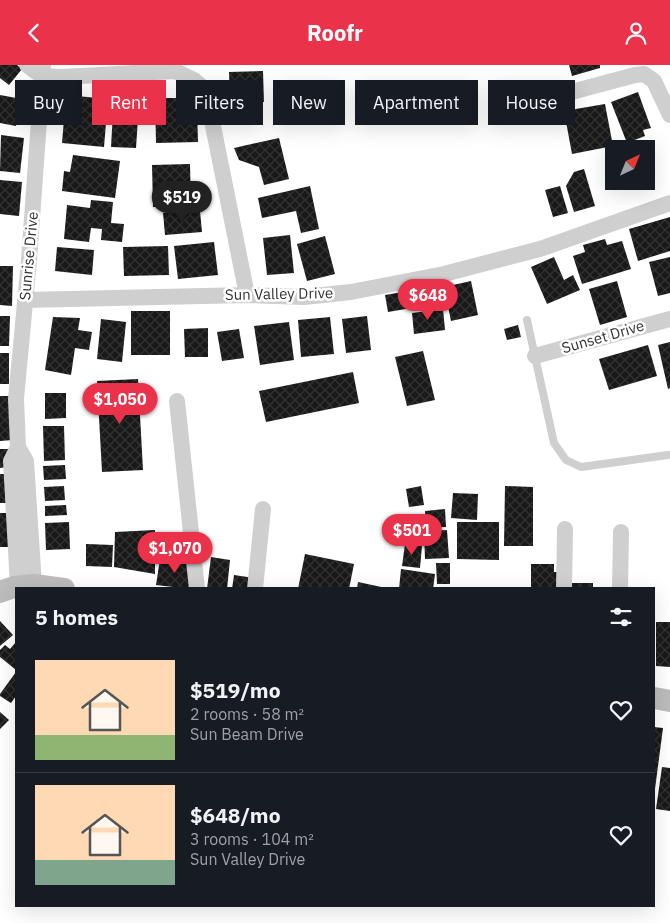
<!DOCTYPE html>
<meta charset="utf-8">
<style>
:root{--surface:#171b24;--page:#20242c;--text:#f1f3f6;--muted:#9ea1a6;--line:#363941;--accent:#ea324a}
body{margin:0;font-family:"IBM Plex Sans",sans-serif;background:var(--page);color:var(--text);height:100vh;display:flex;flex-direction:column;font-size:19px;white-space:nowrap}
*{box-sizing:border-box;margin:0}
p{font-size:16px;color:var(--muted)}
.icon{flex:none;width:28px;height:28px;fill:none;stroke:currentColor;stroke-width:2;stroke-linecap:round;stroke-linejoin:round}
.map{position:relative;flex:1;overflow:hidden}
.sheet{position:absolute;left:15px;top:522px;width:640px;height:320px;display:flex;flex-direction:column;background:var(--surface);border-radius:0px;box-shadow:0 5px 20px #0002}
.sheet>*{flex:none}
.top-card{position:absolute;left:15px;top:15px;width:640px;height:45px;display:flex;gap:10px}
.needle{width:32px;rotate:43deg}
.controls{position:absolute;left:605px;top:75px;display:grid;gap:10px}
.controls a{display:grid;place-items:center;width:50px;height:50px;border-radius:0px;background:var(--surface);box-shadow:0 5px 20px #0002;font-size:25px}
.price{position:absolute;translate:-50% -42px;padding:0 11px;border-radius:18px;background:var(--accent);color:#fff;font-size:16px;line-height:32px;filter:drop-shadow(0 1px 2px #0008)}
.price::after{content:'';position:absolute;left:50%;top:30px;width:15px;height:11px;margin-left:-8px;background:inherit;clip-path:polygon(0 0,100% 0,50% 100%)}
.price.current{background:#222;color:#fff}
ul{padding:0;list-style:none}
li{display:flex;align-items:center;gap:15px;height:125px;padding:0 20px}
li+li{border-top:1px solid var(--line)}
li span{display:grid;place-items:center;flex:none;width:140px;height:100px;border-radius:0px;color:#555}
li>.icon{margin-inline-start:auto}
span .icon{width:60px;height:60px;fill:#fffc;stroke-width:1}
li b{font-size:21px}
h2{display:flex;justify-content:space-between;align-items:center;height:60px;padding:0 20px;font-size:21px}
.chip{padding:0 18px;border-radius:0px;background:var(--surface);box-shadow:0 5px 20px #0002;font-size:18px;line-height:45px}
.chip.current{background:var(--accent);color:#fff}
header{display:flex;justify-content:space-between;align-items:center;height:65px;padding:0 20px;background:var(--accent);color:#fff;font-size:22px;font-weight:700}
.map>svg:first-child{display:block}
.building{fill:url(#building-cross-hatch)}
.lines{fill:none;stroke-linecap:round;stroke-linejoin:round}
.lane{stroke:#cfcfcf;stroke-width:8}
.street{stroke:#cfcfcf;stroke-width:16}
.secondary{stroke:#bcbcbc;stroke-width:22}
.labels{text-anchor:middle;stroke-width:5;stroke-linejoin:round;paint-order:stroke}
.street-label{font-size:15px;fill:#323232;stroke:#fff}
</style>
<header><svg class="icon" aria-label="back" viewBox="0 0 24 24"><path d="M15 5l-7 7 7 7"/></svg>Roofr<svg class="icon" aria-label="person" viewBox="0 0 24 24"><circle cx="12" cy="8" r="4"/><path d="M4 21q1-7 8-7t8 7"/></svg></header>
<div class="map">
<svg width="670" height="858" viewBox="0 0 670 858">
<defs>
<pattern id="building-cross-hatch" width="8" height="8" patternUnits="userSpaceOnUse" patternTransform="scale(1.25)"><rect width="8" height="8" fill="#191919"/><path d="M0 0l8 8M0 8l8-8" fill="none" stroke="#323232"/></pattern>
</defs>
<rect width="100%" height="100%" fill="#fff"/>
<!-- building -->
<path class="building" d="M0 0H17L22 4 9 20 0 13Z
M569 0H600V3L572 11Z
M263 6 264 37 230 38 229 7Z
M176 25 191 26 197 43 198 77 156 78 155 33H176Z
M638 27 651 63 643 65 645 71 627 78 611 37Z
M114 29 123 30 122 37 139 39 136 83 111 82Z
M0 30 22 34 16 61 0 58Z
M66 30 108 34 104 82 62 78Z
M605 39 613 81 572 89 564 46Z
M1 70 24 73 20 108 0 106Z
M279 73 289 114 264 120 259 102 239 95 234 83Z
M73 90 120 96 115 133 62 126 64 106 70 107Z
M190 99 191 141 153 142 152 100Z
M584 104 595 141 574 147 566 121 574 107Z
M0 115 22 117 19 151 0 149Z
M310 121 319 164 301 168 296 146 262 153 258 133Z
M560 121 568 148 553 152 545 125Z
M91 135 113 137 111 158 124 159 122 177 101 175 102 164 91 163 89 177 64 174 67 140 90 143Z
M200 146 202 167 165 170 163 148Z
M670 152V186L638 196 629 164Z
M290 170 294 208 267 210 263 173Z
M325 171 335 209 307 216 297 179Z
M605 174 607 180 622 176 631 204 582 219 573 191 585 187 583 180Z
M214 177 218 210 178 214 174 181Z
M168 181 169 210 124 211 123 182Z
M57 182 94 185 92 210 55 206Z
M554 192 564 215 573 210 580 225 547 239 531 202Z
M670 192V228L658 231 649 197Z
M0 201H13L12 241 0 240Z
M471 216 478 250 451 256 444 222Z
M617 216 627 252 600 260 589 224Z
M420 224 423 241 388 247 385 230Z
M443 244 445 265 414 269 412 248Z
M131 246H170V290H131Z
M0 251H10L9 281H0Z
M367 251 371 285 346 288 342 254Z
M53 252 80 253 78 265 92 267 89 285 75 283 71 310 45 305Z
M330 252 334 289 301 292 298 255Z
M101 254 126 257 122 297 97 294Z
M289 257 294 295 260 300 254 261Z
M518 260 521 272 507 275 504 264Z
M208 263V292H185L184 264Z
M239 264 244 293 222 296 217 267Z
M670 277V323L668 324 658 280Z
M648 280 657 311 609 325 599 294Z
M423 286 435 335 407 341 395 292Z
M0 288H9V319H0Z
M353 307 359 338 266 357 259 326Z
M138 314 143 405 102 407 97 316Z
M45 328H66V353L45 354Z
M0 331H11L13 375 0 376Z
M43 361H64L65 395 44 396Z
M0 384H8V402L0 403Z
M65 400 66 414 44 415 43 401Z
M0 409H9L8 438H0Z
M64 421 65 435 45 436 44 422Z
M421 421 424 440 409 442 406 424Z
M505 421 533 422V481H504Z
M453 428 478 429 477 455 451 453Z
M66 440 67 450 45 451V441Z
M445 444 446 462 426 463 425 446Z
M0 448H11V482H0Z
M69 457 70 484 46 485 45 458Z
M457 457H499V495L457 494Z
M155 465V509L114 502 115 467Z
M447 465 449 493 425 494 424 466Z
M86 479 113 480 112 502 86 501Z
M405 479 422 481 420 503 402 501Z
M305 489 354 499 349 524H298Z
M211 492 230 495 227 524H207Z
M160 494 194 498 190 524 156 520Z
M436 498H450V519H437Z
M531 499H554V507H559L557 524H531Z
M401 504 435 509 433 524H399Z
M234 510 254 513 253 524H232Z
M358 517 386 523V524H357Z
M568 518H593V524H568Z
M0 556 13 570 0 581Z
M656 557H670V602L656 601Z
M16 577V605L0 592V585L5 580 10 584Z
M16 607V631L11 638 0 631V629Z
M0 647 9 655 0 664Z
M654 662 663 663 655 724H654Z
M662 702 670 703V746L656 744Z"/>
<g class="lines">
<!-- lane -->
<path class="lane" d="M527 255 554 378 566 395 581 402 668 390"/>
<!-- street -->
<path class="street" d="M27 0 42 11 61 12 175 6 194 15 201 21 208 36 247 230
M564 29 635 10 644 9 654 16 670 50
M25 235 247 230 304 232 351 227 444 209 540 184 670 138
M535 291 670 254
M177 336 197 524
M18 382 26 396 34 520
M18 521 11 396 18 382 16 334 29 195 43 0
M255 524 263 444
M564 524 565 464
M620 524 621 467"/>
<!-- secondary -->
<path class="secondary" d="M0 527 14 522 34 520 64 524
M654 633 670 636"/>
</g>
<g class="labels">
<!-- street labels -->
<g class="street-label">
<text transform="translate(29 191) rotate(-85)" y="5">Sunrise Drive</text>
<text transform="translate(279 229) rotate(-1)" y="5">Sun Valley Drive</text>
<text transform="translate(603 272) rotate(-16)" y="5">Sunset Drive</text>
</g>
</g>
</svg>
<div class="controls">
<a><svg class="needle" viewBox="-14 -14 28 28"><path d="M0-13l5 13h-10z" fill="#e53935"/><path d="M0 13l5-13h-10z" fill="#9ea1a6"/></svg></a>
</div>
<b class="price current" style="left:182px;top:158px">$519</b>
<b class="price" style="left:428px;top:256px">$648</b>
<b class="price" style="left:120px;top:360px">$1,050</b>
<b class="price" style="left:412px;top:491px">$501</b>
<b class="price" style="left:175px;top:509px">$1,070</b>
<div class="top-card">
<a class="chip">Buy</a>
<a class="chip current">Rent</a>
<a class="chip">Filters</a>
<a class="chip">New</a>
<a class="chip">Apartment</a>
<a class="chip">House</a>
</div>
<section class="sheet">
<h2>5 homes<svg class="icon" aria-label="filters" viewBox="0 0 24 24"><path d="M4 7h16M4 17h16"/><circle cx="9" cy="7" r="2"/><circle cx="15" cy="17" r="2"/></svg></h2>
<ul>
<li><span style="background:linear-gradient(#ffd9b3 75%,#8fb573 0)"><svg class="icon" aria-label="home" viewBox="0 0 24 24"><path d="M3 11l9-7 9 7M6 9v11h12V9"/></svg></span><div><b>$519/mo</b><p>2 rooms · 58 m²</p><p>Sun Beam Drive</p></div><svg class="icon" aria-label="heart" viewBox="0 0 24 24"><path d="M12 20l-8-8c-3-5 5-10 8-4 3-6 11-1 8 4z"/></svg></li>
<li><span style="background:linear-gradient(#ffd9b3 75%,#7fa58c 0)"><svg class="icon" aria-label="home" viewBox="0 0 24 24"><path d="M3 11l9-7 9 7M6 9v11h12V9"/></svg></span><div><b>$648/mo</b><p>3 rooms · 104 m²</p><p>Sun Valley Drive</p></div><svg class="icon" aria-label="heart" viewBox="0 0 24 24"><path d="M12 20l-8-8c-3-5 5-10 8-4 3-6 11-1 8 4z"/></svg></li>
</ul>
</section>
</div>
